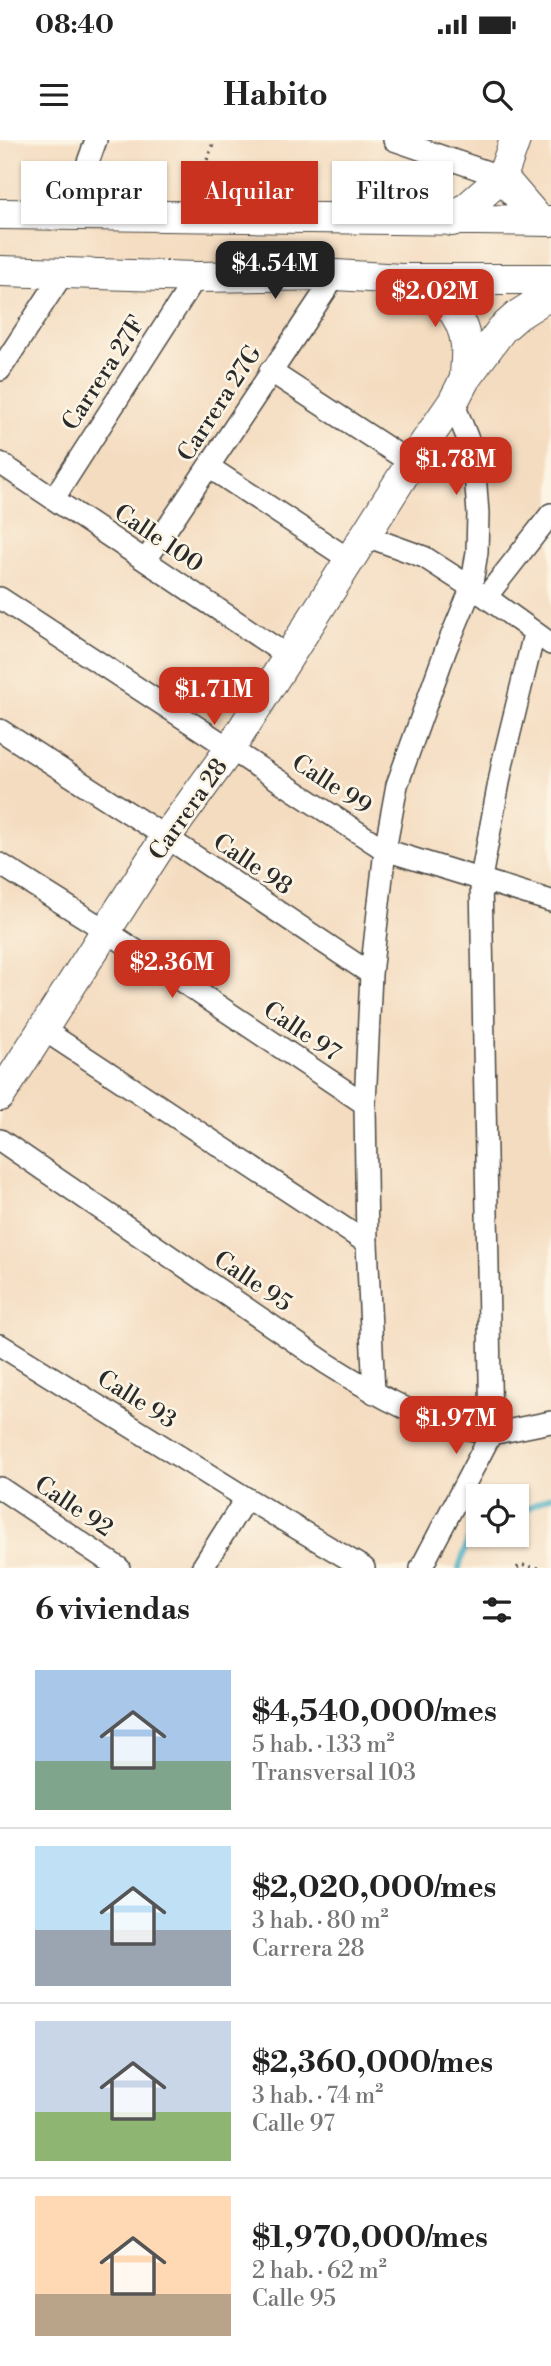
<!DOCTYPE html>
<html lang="es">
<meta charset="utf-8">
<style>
:root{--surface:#fff;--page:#f6f6f6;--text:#222;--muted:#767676;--line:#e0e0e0;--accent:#c8321e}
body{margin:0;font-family:"Libre Bodoni",serif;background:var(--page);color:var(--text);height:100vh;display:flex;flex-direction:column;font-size:26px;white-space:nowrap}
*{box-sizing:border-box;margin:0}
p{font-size:23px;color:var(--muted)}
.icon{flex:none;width:38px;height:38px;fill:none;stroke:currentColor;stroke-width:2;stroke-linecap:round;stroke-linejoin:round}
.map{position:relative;height:1428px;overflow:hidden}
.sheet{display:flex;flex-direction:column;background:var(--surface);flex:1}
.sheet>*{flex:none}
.hud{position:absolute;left:21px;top:21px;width:509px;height:63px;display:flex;gap:14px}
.buttons{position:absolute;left:466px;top:1344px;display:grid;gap:14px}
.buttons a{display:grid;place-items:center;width:63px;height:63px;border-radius:0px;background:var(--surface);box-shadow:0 2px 5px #0004;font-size:35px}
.price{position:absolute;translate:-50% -60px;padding:0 16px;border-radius:14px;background:var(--accent);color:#fff;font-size:23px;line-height:46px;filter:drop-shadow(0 2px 4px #0008)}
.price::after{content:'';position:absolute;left:50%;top:42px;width:21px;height:16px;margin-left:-10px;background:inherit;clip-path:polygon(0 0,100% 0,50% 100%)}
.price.selected{background:#222;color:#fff}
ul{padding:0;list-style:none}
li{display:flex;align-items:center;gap:21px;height:175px;padding:0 35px}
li+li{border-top:2px solid var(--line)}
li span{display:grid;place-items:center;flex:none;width:196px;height:140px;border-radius:0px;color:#555}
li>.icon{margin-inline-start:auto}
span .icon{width:84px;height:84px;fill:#fffc;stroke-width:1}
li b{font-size:30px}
h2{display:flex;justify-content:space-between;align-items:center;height:84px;padding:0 35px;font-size:30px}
.tag{padding:0 24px;border-radius:0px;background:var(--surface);box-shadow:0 2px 5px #0004;font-size:24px;line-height:63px}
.tag.selected{background:var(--accent);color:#fff}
.status{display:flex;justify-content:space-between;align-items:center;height:49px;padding:0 35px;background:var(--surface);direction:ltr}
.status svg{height:19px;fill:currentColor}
header{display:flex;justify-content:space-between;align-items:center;height:91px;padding:0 35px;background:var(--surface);font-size:32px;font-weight:700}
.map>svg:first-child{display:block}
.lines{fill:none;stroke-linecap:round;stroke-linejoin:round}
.stream{stroke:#40abbf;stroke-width:6}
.street-casing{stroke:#494641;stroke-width:24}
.secondary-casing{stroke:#494641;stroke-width:32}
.path{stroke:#494641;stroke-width:3.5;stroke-dasharray:2 5;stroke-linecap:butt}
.street{stroke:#fff;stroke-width:21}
.secondary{stroke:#fff;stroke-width:30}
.labels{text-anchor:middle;stroke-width:5;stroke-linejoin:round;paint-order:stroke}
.street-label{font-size:24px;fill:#2b2b2b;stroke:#fcf5e5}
</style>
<div class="status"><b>08:40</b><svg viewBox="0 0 49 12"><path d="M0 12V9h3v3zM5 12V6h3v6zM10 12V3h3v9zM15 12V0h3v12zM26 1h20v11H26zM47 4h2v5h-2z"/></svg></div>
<header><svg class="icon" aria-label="menu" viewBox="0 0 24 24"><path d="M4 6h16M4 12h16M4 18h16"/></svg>Habito<svg class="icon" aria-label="search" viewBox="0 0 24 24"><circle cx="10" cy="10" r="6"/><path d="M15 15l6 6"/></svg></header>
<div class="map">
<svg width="551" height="1428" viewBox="0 0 551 1428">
<rect width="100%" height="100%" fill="#fcf5e5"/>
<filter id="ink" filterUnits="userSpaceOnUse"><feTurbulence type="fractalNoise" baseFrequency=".0143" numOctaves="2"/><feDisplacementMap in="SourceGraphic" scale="14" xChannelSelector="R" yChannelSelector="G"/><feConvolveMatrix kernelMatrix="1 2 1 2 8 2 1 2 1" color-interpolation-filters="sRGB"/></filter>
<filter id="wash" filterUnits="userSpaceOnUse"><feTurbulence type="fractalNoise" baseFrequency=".00686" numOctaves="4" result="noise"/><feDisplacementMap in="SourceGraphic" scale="28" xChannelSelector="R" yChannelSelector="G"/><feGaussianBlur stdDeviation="1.57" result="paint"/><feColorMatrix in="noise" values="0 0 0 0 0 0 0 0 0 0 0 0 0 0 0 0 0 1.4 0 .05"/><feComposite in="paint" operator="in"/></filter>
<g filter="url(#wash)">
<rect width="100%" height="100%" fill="#f4dcc0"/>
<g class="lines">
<!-- stream -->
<path class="stream" d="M516 1374 551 1356
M459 1428 468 1400 479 1395"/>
</g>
</g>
<g filter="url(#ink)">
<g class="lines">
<!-- street casing -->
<g class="street-casing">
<path id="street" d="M394 0 502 37
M69 75 96 0
M0 230 64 132
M270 231 411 323
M0 323 289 517
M209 327 350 420
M54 358 196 137
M366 396 424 417 486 457 551 504
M146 420 336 135
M486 457 551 374
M0 458 385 710 551 761
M0 590 166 697 371 834
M0 724 105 790 365 964
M44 890 367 1103
M0 1000 326 1223C365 1247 404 1272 448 1284 462 1288 477 1290 491 1294L481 738 503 621 534 494
M0 1205 246 1358 364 1428
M374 1253 367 1103 365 964 371 834 385 710 397 645 446 509 471 449 477 412 478 374 475 333 469 302 453 262
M0 1348 119 1428
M202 1428 246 1358
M421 1428 491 1294 551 1282"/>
</g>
<!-- secondary casing -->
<g class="secondary-casing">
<path id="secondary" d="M502 37 539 80
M0 74 551 81
M452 81 502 37 515 0
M0 131 196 137 336 135 401 139H551
M410 141C439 148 463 174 466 205 467 216 465 228 465 239
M0 956 166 697 230 609 411 323 453 262 465 239 502 189 518 175 551 154"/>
</g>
<!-- path -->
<path class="path" d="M196 53 214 0
M517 1428 521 1425 539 1428"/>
<!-- street -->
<use href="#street" class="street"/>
<!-- secondary -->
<use href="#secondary" class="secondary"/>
</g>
</g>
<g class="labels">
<!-- street labels -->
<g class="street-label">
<text transform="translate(103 233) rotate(-57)" y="8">Carrera 27F</text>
<text transform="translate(219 263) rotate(-57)" y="8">Carrera 27G</text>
<text transform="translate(159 398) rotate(34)" y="8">Calle 100</text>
<text transform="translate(332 644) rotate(33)" y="8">Calle 99</text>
<text transform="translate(188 669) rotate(-55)" y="8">Carrera 28</text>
<text transform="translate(253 724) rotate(34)" y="8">Calle 98</text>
<text transform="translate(302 891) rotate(34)" y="8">Calle 97</text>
<text transform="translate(253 1141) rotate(34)" y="8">Calle 95</text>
<text transform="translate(137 1259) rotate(32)" y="8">Calle 93</text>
<text transform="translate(74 1366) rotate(34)" y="8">Calle 92</text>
</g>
</g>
</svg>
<div class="buttons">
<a><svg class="icon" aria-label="locate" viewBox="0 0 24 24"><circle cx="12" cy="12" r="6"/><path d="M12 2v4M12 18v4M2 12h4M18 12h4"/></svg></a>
</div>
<b class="price selected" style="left:275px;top:161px">$4.54M</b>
<b class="price" style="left:435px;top:189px">$2.02M</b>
<b class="price" style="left:456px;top:357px">$1.78M</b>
<b class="price" style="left:214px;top:587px">$1.71M</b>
<b class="price" style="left:172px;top:860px">$2.36M</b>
<b class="price" style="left:456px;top:1316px">$1.97M</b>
<div class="hud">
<a class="tag">Comprar</a>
<a class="tag selected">Alquilar</a>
<a class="tag">Filtros</a>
</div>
</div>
<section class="sheet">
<h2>6 viviendas<svg class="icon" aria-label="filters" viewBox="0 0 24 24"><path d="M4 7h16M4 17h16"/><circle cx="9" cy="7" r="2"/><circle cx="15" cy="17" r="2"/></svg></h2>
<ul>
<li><span style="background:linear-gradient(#a9c7e8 65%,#7fa58c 0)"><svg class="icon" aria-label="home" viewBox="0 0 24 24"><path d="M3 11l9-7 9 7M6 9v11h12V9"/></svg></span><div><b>$4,540,000/mes</b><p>5 hab. · 133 m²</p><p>Transversal 103</p></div></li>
<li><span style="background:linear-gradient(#bfe0f5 60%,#9aa5b1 0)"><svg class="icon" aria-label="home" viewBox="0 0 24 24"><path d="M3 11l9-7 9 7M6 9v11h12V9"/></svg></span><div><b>$2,020,000/mes</b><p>3 hab. · 80 m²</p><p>Carrera 28</p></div></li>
<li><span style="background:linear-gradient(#c9d6e8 65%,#8fb573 0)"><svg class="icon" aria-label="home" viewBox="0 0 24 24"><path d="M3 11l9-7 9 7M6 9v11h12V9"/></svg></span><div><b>$2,360,000/mes</b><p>3 hab. · 74 m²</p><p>Calle 97</p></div></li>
<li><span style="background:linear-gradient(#ffd9b3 70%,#b9a48a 0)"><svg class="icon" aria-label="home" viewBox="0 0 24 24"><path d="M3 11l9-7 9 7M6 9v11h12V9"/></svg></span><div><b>$1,970,000/mes</b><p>2 hab. · 62 m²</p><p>Calle 95</p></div></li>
</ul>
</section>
